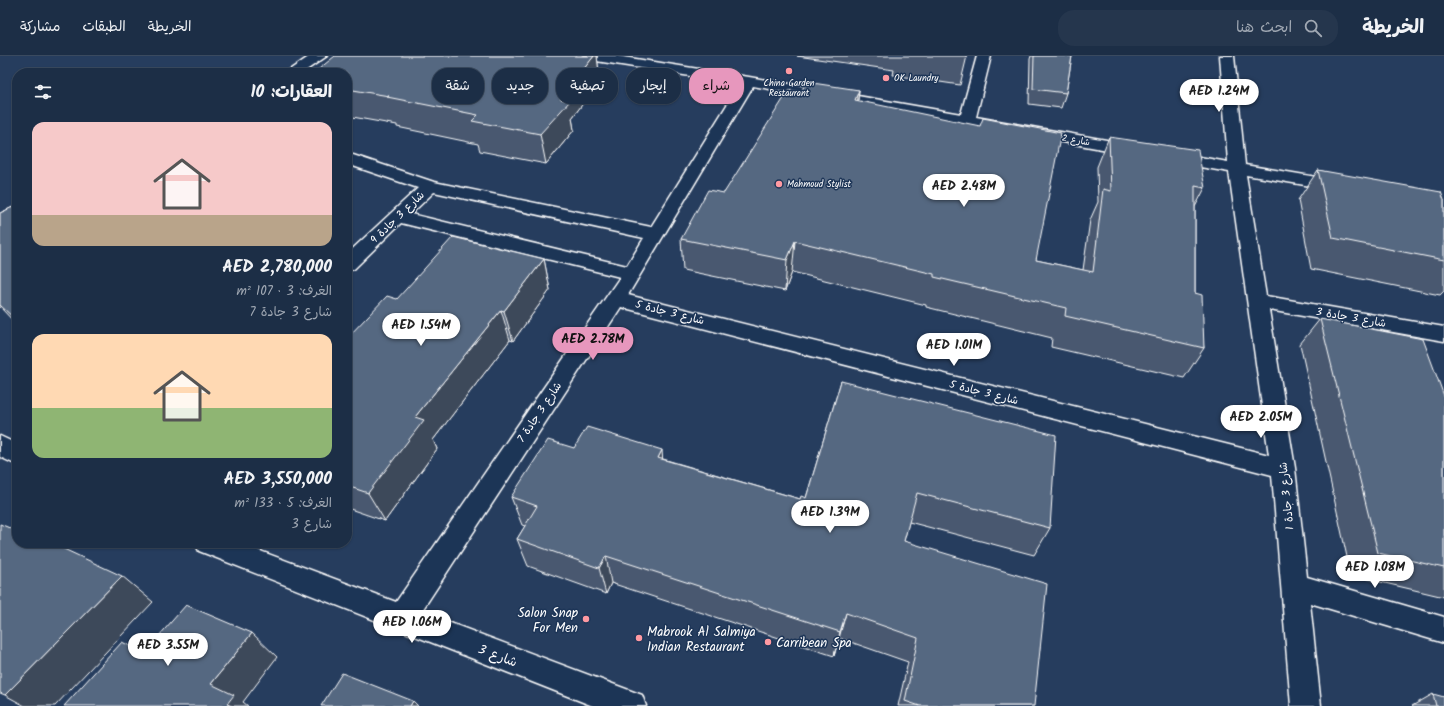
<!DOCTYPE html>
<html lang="ar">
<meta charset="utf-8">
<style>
:root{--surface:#1c2e46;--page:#25364d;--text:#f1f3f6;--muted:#a0a8b3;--line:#3a4a5f;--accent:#e797bd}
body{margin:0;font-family:Kalam,"Playpen Sans Arabic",sans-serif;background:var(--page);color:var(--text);direction:rtl;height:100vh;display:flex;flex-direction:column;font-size:15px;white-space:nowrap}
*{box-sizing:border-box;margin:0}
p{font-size:13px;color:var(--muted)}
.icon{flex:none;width:22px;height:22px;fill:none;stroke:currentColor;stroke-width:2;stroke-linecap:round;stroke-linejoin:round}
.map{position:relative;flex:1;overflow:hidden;direction:ltr}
.panel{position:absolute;left:12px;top:12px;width:340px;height:480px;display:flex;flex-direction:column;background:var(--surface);border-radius:16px;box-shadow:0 1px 3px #0004,0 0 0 1px var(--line);direction:rtl}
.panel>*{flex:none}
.hud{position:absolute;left:364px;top:12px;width:380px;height:36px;direction:rtl;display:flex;gap:8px}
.price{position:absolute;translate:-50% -34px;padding:0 9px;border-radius:14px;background:#fff;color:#222;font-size:13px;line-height:26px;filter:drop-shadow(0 1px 2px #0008)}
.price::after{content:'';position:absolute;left:50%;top:24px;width:12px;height:9px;margin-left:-6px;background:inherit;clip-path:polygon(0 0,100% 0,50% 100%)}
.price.current{background:var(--accent);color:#111}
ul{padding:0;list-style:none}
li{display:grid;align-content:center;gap:8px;height:212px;padding:0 20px}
li span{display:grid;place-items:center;height:124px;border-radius:12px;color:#555}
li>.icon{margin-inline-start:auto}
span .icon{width:72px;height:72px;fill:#fffc;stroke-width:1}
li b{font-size:17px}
h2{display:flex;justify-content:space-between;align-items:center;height:48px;padding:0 20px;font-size:17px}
.chip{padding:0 14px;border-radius:16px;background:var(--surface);box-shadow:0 1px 3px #0004,0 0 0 1px var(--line);font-size:14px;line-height:36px}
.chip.current{background:var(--accent);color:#111}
header{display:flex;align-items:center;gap:24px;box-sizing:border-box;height:56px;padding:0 20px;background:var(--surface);border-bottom:1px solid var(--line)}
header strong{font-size:19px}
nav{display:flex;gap:22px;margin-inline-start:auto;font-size:14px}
.search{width:280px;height:36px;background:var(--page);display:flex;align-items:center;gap:10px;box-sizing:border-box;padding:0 14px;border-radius:16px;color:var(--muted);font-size:15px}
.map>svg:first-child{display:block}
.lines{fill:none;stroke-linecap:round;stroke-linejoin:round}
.minor-casing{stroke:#fff;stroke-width:3}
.minor{fill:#1d3557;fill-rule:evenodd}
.wall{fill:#49596f;stroke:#fff}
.shaded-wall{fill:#3c485a;stroke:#fff}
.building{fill:#556781;stroke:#fff}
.poi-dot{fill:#ff9aa2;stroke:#1d3557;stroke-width:1.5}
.labels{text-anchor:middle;stroke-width:3;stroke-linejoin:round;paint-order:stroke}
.far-poi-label{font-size:9px;fill:#fff;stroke:#1d3557;text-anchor:start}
.far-street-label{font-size:9px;fill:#fff;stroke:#1d3557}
.street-label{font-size:11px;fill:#fff;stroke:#1d3557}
.near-poi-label{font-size:13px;fill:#fff;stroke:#1d3557;text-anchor:start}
.near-street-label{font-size:13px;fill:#fff;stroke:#1d3557}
</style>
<header>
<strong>الخريطة</strong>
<div class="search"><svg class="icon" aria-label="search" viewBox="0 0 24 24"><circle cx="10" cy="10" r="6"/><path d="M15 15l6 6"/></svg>ابحث هنا</div>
<nav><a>الخريطة</a><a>الطبقات</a><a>مشاركة</a></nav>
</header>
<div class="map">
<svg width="1444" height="650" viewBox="0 0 1444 650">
<rect width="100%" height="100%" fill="#263d5e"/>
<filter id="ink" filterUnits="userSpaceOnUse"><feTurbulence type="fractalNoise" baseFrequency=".025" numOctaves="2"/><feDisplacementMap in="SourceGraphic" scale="8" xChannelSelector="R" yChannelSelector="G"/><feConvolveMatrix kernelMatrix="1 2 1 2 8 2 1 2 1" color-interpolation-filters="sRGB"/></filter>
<g filter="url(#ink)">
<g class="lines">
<!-- minor casing -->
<g class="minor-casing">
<path id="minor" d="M310 0H327L302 17H285Z
M583 0H617L749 21 961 58 977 0H991L976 61 1135 89 1141 90 1143 94 1141 98 1135 99 753 30 628 239 1269 399 1229 116 1171 106 1165 105 1163 101 1165 97 1171 96 1228 106 1220 0H1234L1245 109 1340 125 1346 126 1349 130 1346 134 1340 135 1246 119 1266 240 1444 271V285L1269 254 1295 412 1307 521 1444 561V587L1310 547 1321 650H1291L1272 419 621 251 421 556 642 639 646 650H593L199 495 195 487H239L396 546 620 221 401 167 354 213 347 215V198L418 132 347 108V97L434 126 651 171 740 28 590 4 585 3ZM434 136 644 182 627 210 411 158Z
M0 380 17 388V409L0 401Z"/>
</g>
<!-- minor -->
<use href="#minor" class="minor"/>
</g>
<!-- wall -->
<path class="wall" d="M335 0H597L600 25 572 62 574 74 546 108 480 95 478 88 397 71V69L347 60V17Z
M797 0H967L960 29 893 19 894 14Z
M1031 0H1072L1066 37 1061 52 1029 48 1030 3Z
M859 34 858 45 1036 204 1083 214 1090 164 1098 146 1097 111 1109 81 1205 132 1195 151V237L1204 292 1184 322 1051 291 1052 282 926 251V249L792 216 785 235 683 214 681 183 724 137 801 36Z
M1318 114 1444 144V235L1440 239 1311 213 1298 144Z
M17 149V269L0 251V157Z
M544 203 550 234 513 285 510 284 433 384 437 393 385 465 347 452V282L397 243Z
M1320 263 1444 340V541L1351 519 1300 288Z
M841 325 1050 472 1034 499 909 466 904 485 1034 650H898L908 606 839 582 834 600 611 527 606 538 528 510 517 483 525 470 522 469 511 441 574 392 663 403 800 443 806 442Z
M1433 638 1444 650H1412Z"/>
<!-- shaded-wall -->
<path class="shaded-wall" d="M594 0H597L600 25 572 62 574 74 546 108 540 78 560 43Z
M859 34 855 64V44Z
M347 153 349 158 347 159Z
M795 185 792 216 785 235 787 204Z
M544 203 550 234 513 285 504 255Z
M501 254 510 284 433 384 437 393 385 465 368 437 415 361Z
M662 394 664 423 658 402Z
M606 500 611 527 606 538 599 512Z
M122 520 153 546 55 650H25L5 639Z
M846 557 839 582 834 600 840 576Z
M252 577 277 601 243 646 248 650H230L227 648 211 628Z
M413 645 418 650H410Z"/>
<!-- building -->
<path class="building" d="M335 0H594L560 43 570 45 540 78 472 65 478 59 387 41 389 40 347 33V17H314Z
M1034 0H1072L1066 37 1033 33Z
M806 26 859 34 855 44 980 70 983 62 1061 77 1036 204 1093 216 1103 133 1111 135 1109 81 1198 94 1205 132 1195 130V237L1202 239 1204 292 1065 260 1066 252 934 221V218L795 185 787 204 681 183 708 134 724 137 789 34 801 36Z
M1318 114 1441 136 1444 144V204L1333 182Z
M17 149V265L0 249V157Z
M453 181 544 203 504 255 501 254 415 361 424 364 368 437 347 430V282L387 240 397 243Z
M1320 263 1423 283 1444 340V512L1378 497Z
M841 325 1056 379 1050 472 917 437 904 485 1047 528 1034 650H920L905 645 918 582 846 557 840 576 606 500 599 512 517 483 537 450 511 441 548 384 574 392 587 371 662 394 658 402 800 443 801 440 806 442Z
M0 468 17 475V487H51L122 520 5 639 0 637Z
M186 549 252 577 211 628 234 639 227 648 232 650H64L122 586 144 597Z
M342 617 413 645 410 650H321Z
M1433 638 1444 641V650H1436Z"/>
</g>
<!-- markers -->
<g class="poi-dot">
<circle cx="789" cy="15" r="4"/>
<circle cx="886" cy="22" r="4"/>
<circle cx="779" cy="128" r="4"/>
<circle cx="586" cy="563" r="4"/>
<circle cx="639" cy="582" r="4"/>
<circle cx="768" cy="586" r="4"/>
</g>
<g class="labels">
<!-- far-poi labels -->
<g class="far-poi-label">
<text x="894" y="25">OK Laundry</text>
<text x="789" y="30" text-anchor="middle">China Garden<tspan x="789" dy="10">Restaurant</tspan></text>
<text x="787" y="131">Mahmoud Stylist</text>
</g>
<!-- far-street labels -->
<g class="far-street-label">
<text transform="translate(1076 84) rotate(10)" y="3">شارع 2</text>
</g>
<!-- street labels -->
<g class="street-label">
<text transform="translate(397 161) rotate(-44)" y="4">شارع 3 جادة 9</text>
<text transform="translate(670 256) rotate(14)" y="4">شارع 3 جادة 5</text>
<text transform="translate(1351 261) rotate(10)" y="4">شارع 3 جادة 3</text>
<text transform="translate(984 336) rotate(14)" y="4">شارع 3 جادة 5</text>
<text transform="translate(539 356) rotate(-56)" y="4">شارع 3 جادة 7</text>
<text transform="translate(1286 440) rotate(-96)" y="4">شارع 3 جادة 1</text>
</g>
<!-- near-poi labels -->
<g class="near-poi-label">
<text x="578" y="561" text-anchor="end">Salon Snap<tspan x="578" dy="15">For Men</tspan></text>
<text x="647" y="580">Mabrook Al Salmiya<tspan x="647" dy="15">Indian Restaurant</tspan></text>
<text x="776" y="591">Carribean Spa</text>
</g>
<!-- near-street labels -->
<g class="near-street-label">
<text transform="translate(498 599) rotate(21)" y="5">شارع 3</text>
</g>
</g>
</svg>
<b class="price" style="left:1219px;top:57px">AED 1.24M</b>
<b class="price" style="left:964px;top:152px">AED 2.48M</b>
<b class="price" style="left:421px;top:291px">AED 1.54M</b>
<b class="price current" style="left:593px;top:305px">AED 2.78M</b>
<b class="price" style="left:954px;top:311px">AED 1.01M</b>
<b class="price" style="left:1261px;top:383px">AED 2.05M</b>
<b class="price" style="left:830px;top:478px">AED 1.39M</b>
<b class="price" style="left:1375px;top:533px">AED 1.08M</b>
<b class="price" style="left:412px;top:588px">AED 1.06M</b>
<b class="price" style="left:168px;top:611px">AED 3.55M</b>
<div class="hud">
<a class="chip current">شراء</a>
<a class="chip">إيجار</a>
<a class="chip">تصفية</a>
<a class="chip">جديد</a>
<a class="chip">شقة</a>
</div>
<section class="panel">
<h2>العقارات: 10<svg class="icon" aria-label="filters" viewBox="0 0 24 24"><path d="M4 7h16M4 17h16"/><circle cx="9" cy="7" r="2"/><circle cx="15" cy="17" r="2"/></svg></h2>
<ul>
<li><span style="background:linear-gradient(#f6c9c9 75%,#b9a48a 0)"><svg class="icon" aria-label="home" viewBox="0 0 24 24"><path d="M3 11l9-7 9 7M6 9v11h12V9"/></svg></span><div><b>AED 2,780,000</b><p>الغرف: 3 · 107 m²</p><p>شارع 3 جادة 7</p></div></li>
<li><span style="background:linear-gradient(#ffd9b3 60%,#8fb573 0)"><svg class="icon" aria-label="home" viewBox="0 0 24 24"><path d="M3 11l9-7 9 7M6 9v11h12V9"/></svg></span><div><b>AED 3,550,000</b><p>الغرف: 5 · 133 m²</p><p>شارع 3</p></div></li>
</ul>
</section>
</div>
